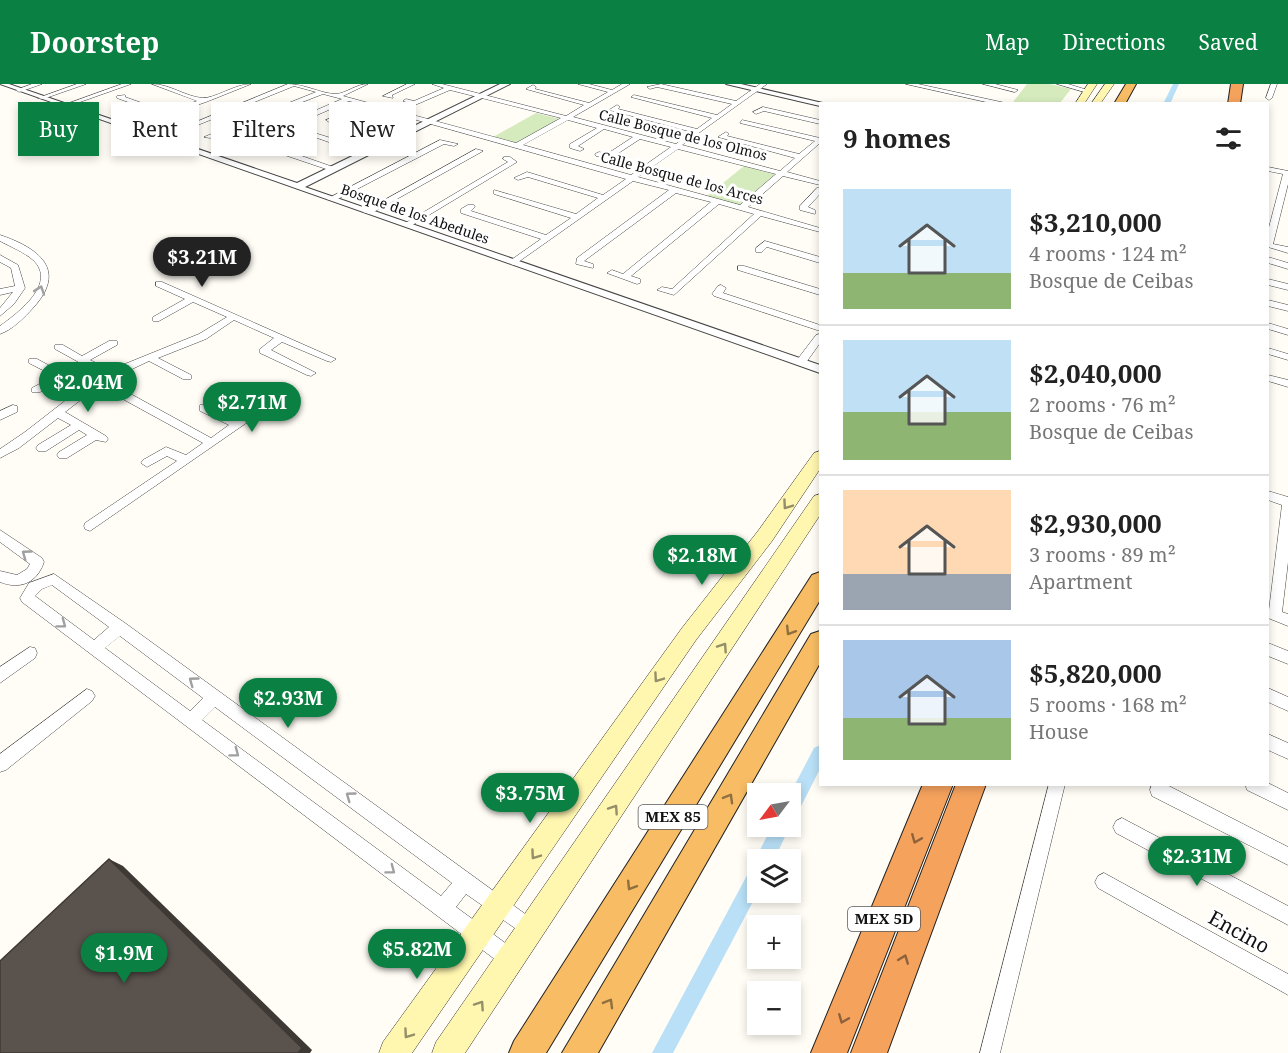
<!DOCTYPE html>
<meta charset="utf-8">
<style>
:root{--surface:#fff;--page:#f6f6f6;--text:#222;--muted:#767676;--line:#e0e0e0;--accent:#0b8043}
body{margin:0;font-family:"Noto Serif",serif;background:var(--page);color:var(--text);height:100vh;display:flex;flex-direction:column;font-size:22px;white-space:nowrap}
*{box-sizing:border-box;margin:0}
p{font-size:20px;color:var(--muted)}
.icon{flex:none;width:33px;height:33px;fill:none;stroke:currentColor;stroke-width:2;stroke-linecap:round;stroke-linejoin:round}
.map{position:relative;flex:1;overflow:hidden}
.panel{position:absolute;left:819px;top:18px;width:450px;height:684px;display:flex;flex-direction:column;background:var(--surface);border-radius:0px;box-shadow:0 3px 9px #0003}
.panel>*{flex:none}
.guide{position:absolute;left:18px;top:18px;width:570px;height:54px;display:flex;gap:12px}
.needle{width:39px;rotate:238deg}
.fabs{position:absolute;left:747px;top:699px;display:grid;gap:12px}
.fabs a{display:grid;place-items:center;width:54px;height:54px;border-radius:0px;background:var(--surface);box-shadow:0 3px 9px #0003;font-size:30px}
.price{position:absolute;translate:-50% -51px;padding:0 14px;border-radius:21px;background:var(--accent);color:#fff;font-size:20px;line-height:39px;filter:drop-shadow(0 2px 3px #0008)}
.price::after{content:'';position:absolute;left:50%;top:36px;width:18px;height:14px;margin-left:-9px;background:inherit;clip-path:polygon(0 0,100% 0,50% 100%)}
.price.current{background:#222;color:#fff}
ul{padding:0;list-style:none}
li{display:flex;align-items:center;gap:18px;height:150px;padding:0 24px}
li+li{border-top:2px solid var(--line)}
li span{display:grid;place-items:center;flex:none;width:168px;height:120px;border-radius:0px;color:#555}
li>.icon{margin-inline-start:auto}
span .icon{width:72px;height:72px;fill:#fffc;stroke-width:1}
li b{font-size:26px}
h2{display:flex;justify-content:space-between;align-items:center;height:72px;padding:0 24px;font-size:26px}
.tag{padding:0 21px;border-radius:0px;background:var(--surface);box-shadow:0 3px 9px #0003;font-size:21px;line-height:54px}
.tag.current{background:var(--accent);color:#fff}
header{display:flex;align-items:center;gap:36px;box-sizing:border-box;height:84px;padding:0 30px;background:var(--accent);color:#fff}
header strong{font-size:28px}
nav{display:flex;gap:33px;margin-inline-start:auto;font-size:21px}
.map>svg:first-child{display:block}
.green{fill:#d5ebbd}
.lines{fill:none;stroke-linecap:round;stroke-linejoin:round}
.canal{fill:#b9e0f7;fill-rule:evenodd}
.minor-casing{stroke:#444;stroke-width:1}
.tertiary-casing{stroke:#444;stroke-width:2}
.secondary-casing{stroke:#333;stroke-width:1}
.trunk-casing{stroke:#222;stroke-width:2}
.motorway-casing{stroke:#222;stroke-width:2}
.minor{fill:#fff;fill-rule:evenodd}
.tertiary{fill:#fff;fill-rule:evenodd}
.secondary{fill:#fff6b0;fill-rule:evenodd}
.trunk{fill:#f7bc64;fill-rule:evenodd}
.motorway{fill:#f5a25d;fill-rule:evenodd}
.shaded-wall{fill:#3f3936}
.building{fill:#5a524d;stroke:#3f3936;stroke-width:1.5}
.oneway{stroke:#a0a0a0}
.oneway2{stroke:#948f68}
.oneway3{stroke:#906f3f}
.oneway4{stroke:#8e613b}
.labels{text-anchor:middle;stroke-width:6;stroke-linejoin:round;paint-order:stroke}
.far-street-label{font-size:14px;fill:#111;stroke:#fff}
.shield{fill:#fff;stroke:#585858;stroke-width:1.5}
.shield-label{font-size:15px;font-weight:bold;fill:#111}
.near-street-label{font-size:20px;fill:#111;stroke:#fff}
</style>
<header>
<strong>Doorstep</strong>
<nav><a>Map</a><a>Directions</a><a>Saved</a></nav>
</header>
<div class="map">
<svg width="1288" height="969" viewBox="0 0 1288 969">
<rect width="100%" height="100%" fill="#fffdf5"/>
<!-- green -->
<path class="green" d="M1027 0H1050L1071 5 1060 19 1013 18Z
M536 29 560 35 518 60 493 53Z
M744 82 776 91 740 121 707 112Z"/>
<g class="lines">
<!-- canal -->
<path class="canal" d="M1173 0H1179L1170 20H1163Z
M820 661V685L796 732 790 734V710L814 664Z
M772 742H790L774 776H758V808L673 969H652L752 782 757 780 755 776Z"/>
<!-- minor casing -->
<g class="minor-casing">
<path id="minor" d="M32 0H42L19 8 16 6Z
M77 0H86L43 15 38 14Z
M122 0H131L66 23 61 22Z
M152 0C170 0 184 12 202 14 214 15 235 0 251 0L206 18 127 45V43L161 30 117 14V12L125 11V13L167 28 197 17Z
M288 0C305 0 322 10 336 10 347 9 356 0 368 0L343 12 516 59 561 34 450 6 415 21 403 17 406 15 414 17 444 4 432 0H442L566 32 584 21 526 5 533 1 536 3 535 5 589 19 608 8 578 0H589L612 6 622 0H630L573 33 676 60 692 48 609 26 617 21 620 23 618 25 697 45 712 34 631 13 634 11 717 31 732 20 657 3 650 5 647 3 661 0 736 17 760 0H767L682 61 780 87 795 74 718 53 726 48 729 50 727 52 799 70 815 57 740 39 742 36 820 54V59L787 88 820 97V101L783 92 748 123 820 144V148L761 132 674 211 657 206 662 203 672 205 754 130 719 120 631 192 640 195V199L637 200 607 189 612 186 623 190 711 118 676 109 584 177 593 180V184L576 180 577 174 669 106 633 97 514 181 511 180V176L541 155 461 129V125L468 121H474L475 123 471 127 546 151 571 134 494 110V106L576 130 598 114 528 93 518 96 514 94 527 88 603 111 626 95 349 17 242 64 227 61 231 59 238 60 342 15 323 10 210 54 204 53 316 8 294 2 188 45 187 47 179 45ZM568 36 597 44 570 60V64L580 67 584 65 578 62 604 45 633 53 607 70 599 68 595 70 596 72 611 74 640 55 671 63 631 91 523 61ZM678 65 776 90 740 121 638 93Z
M407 0H415L392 11 393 14 383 12Z
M906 0H918L1010 20H995Z
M983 0H995L1018 6 1015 8Z
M1057 0H1068L1091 7 1088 9Z
M1271 0H1277L1272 14 1269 16 1266 14Z
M763 23 820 36V40L764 27 756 30 753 28Z
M334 33H338L401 52 397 54 336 36 329 38 326 36Z
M302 45 369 66 370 68 363 70 300 48Z
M440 56 458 60 454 62 444 60 334 117 327 115Z
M274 57 281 59 276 63 336 84 329 86 267 65V61Z
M476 65 483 67 370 130 363 128Z
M504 73H510L517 78 409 143 402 141 508 78 503 75Z
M1268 83 1288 87V100L1273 160 1288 163V169L1268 163V147L1283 90 1268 87Z
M817 104H820V110L808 123 815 126V130L800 126V122Z
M0 151C39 164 68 186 33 224 25 233 12 246 0 250V242C18 229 58 199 33 176 24 168 11 163 0 157Z
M765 157 820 173V179L767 163 762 168H756V164Z
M0 171 18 181 25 204 14 220 0 232V224L13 208 0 211V205L15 202 11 184 0 178Z
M1268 173 1288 179V185L1268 179Z
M738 182H744L820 205V211L738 186Z
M1268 195 1288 200V206L1268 201Z
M156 198H162L336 275 331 278 327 277 282 258 271 266 316 289 311 292 307 291 260 269V265L274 254 234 236 206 255 158 274 191 291V295H183L149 277 107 297 211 354 229 341 200 327V321H208L237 336 253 326 223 311V307H231L260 320 276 311 281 315 90 447 85 445 84 442 85 439 177 377 167 372 147 383 141 379 143 376 166 363 186 371 203 359 99 302 65 328 106 352 108 355 106 358 96 356 67 374H59L57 371 59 368 87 351 79 346 46 367H38L36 364 38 361 71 341 58 334 19 364 0 374V365L25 348 79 306 62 297 40 308H32V304L54 292 29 279V275H37L86 301 102 291 55 265V261H63L82 272 109 257H117V261L90 276 110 286 199 250 227 233 193 218 159 237H153V233L185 215 156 202Z
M721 201 726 204 723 209 820 241V247L714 212 712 210 718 202Z
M1268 216 1288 221V227L1268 222Z
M1268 239 1288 245V251L1268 245Z
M820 250V259L805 280H797V276L816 251Z
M1268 264 1288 270V276L1268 270Z
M1268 291 1288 296V303L1268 297Z
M13 321 17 322V328L0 336V327Z
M1268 407 1288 413V478L1282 528 1288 530V542L1268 534 1282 421 1268 416Z
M0 446 42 474 44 478C37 499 20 506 0 498V487L17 491 27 485 30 480 0 458Z
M54 490 125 539 539 840 541 847 539 854 532 856 466 810 456 823 519 869 522 876 519 883 512 886 505 883 22 518 20 514 29 499ZM52 501 109 543 94 556 35 512 42 505ZM120 552 203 614 190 627 105 564ZM215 623 452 799 441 812 202 636Z
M1268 559 1288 567V580L1268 572Z
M30 563 35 564 37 569 35 574 0 599V583Z
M1268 604 1288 613V627L1268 618Z
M87 605 92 607 95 612 92 617 6 686 0 688V670Z
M1268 650 1288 659V675L1268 666Z
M1268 699 1288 709V726L1247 706 1245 700H1268Z
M1049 700H1065L1000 969H980Z
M1152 700H1165L1288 763V781L1152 712 1150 706Z
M1122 734 1288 822V841L1116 749 1113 743 1116 737Z
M1104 789 1288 890V911L1098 804 1095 798 1098 792Z"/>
</g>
<!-- tertiary casing -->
<g class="tertiary-casing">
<path id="tertiary" d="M0 0H9L297 99 500 0H510L305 103 820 281V289Z
M726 0H741L827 20H820V22Z"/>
</g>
<!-- secondary casing -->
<g class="secondary-casing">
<path id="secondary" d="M1088 0H1097L1084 20H1075Z
M1105 0H1114L1100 20H1091Z
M820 367V385L772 457 696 556 412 969H379L383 958 682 544 758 447 814 369Z
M820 410V431L465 969H432L436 958 814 412Z"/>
</g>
<!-- trunk casing -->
<g class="trunk-casing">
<path id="trunk" d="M1126 0H1136L1125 20H1114Z
M820 488V516L546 969H509L514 957 812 491Z
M820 547V579L598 969H562L811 550Z"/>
</g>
<!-- motorway casing -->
<g class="motorway-casing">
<path id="motorway" d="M1231 0H1243L1240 20H1228Z
M923 700H953L847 969H811Z
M956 700H986L887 969H851Z"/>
</g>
<!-- minor -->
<use href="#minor" class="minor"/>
<!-- tertiary -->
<use href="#tertiary" class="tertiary"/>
<!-- secondary -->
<use href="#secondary" class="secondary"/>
<!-- trunk -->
<use href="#trunk" class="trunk"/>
<!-- motorway -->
<use href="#motorway" class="motorway"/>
</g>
<!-- shaded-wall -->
<path class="shaded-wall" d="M109 775 123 782 312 966 310 969H298Z"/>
<!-- building -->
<path class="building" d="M109 775 302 964 298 969H0V877Z"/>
<!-- one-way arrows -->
<defs><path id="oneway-chevron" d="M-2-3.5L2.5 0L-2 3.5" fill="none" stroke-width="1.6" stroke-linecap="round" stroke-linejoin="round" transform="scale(1.5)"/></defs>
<g class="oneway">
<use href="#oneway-chevron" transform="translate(40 206) rotate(-71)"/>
<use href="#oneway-chevron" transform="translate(26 470) rotate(-144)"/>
<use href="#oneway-chevron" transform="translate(62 540) rotate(37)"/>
<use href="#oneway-chevron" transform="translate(193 597) rotate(-144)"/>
<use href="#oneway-chevron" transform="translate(235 669) rotate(37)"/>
<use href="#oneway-chevron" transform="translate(350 712) rotate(-144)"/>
<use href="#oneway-chevron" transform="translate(391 786) rotate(37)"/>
</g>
<g class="oneway2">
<use href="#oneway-chevron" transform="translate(787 421) rotate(125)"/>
<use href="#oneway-chevron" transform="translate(723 563) rotate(-56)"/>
<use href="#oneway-chevron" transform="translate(658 594) rotate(125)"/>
<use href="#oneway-chevron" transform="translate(614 725) rotate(-56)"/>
<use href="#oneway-chevron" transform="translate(535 771) rotate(125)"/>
<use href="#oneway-chevron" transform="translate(480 921) rotate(-56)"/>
<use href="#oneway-chevron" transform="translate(408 950) rotate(125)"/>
</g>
<g class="oneway3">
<use href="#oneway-chevron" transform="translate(790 547) rotate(122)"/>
<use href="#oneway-chevron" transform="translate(729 714) rotate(-60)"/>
<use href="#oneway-chevron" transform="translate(631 802) rotate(122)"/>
<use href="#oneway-chevron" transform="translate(609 919) rotate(-60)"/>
</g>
<g class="oneway4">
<use href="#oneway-chevron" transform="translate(916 755) rotate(112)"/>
<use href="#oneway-chevron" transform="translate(904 875) rotate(-69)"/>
<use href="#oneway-chevron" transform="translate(843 935) rotate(112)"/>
</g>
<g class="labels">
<!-- far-street labels -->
<g class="far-street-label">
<text transform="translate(683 51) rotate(14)" y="5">Calle Bosque de los Olmos</text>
<text transform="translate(682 94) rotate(15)" y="5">Calle Bosque de los Arces</text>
<text transform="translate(415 130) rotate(19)" y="5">Bosque de los Abedules</text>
</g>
<!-- shield labels -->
<g class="shield">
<rect x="638.5" y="721" width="69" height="24" rx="4.5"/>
<rect x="848" y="823" width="72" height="24" rx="4.5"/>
</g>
<g class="shield-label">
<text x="673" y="738">MEX 85</text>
<text x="884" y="840">MEX 5D</text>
</g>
<!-- near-street labels -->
<g class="near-street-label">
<text transform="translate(1239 848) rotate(29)" y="7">Encino</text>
</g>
</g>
</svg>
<div class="fabs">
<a><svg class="needle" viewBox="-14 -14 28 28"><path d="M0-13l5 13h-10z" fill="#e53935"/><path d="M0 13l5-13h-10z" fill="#767676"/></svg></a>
<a><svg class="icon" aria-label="layers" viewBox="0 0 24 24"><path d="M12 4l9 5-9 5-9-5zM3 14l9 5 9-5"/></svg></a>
<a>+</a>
<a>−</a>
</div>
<b class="price current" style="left:202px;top:204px">$3.21M</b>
<b class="price" style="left:88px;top:329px">$2.04M</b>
<b class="price" style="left:252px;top:349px">$2.71M</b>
<b class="price" style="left:702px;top:502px">$2.18M</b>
<b class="price" style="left:288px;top:645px">$2.93M</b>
<b class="price" style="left:530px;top:740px">$3.75M</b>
<b class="price" style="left:1197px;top:803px">$2.31M</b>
<b class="price" style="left:417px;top:896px">$5.82M</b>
<b class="price" style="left:124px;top:900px">$1.9M</b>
<div class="guide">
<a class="tag current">Buy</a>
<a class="tag">Rent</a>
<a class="tag">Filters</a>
<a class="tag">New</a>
</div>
<section class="panel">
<h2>9 homes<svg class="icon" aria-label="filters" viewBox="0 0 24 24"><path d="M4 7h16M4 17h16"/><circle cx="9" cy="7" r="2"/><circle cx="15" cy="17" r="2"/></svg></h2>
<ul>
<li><span style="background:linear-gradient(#bfe0f5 70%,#8fb573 0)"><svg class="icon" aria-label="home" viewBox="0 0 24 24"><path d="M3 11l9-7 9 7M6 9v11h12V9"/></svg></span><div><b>$3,210,000</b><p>4 rooms · 124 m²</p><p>Bosque de Ceibas</p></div></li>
<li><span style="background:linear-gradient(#bfe0f5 60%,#8fb573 0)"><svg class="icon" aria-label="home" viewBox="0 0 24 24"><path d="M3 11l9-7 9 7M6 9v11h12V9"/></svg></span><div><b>$2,040,000</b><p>2 rooms · 76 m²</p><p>Bosque de Ceibas</p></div></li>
<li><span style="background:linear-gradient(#ffd9b3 70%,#9aa5b1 0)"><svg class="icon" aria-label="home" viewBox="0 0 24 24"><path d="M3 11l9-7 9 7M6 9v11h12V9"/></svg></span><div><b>$2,930,000</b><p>3 rooms · 89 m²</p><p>Apartment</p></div></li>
<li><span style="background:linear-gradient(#a9c7e8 65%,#8fb573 0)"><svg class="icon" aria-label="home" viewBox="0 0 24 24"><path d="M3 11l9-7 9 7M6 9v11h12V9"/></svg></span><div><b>$5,820,000</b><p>5 rooms · 168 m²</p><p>House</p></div></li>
</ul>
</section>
</div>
